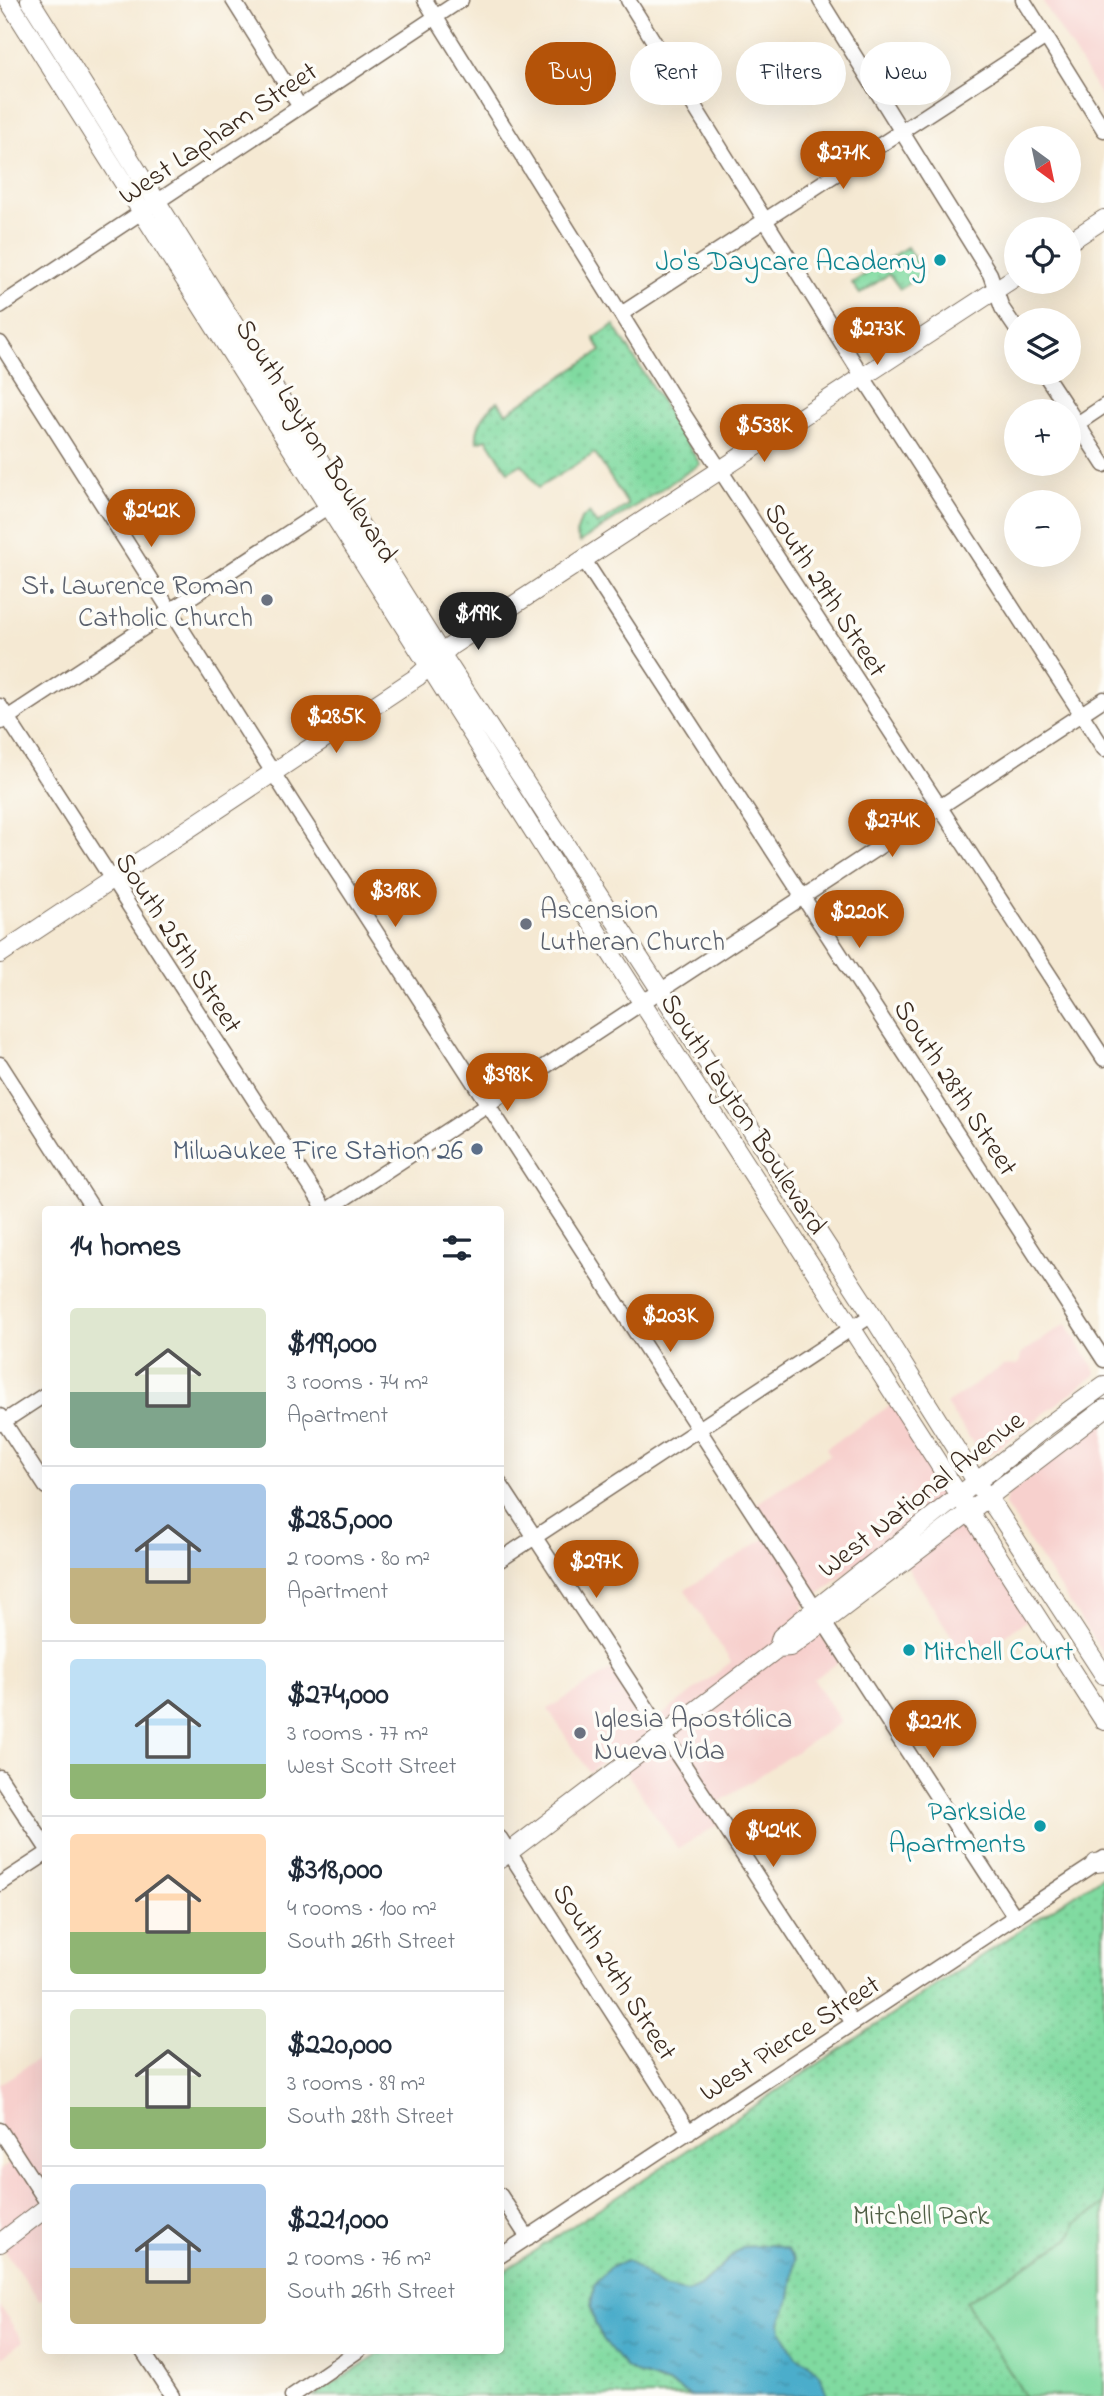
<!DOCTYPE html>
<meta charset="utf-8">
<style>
:root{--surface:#fff;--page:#f6f6f7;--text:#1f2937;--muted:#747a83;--line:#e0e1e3;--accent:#b45309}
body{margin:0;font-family:"Indie Flower",sans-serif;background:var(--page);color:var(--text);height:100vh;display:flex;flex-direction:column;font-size:26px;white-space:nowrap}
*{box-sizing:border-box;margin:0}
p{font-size:23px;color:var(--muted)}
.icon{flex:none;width:38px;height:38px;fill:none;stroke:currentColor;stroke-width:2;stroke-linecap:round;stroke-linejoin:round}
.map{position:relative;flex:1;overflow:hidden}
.sheet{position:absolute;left:42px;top:1206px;width:462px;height:1148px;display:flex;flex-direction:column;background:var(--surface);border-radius:7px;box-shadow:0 7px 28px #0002}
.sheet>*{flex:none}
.top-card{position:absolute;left:525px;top:42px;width:472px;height:63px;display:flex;gap:14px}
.needle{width:46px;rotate:147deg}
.tools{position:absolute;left:1004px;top:126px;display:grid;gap:14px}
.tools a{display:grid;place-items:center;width:77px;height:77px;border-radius:50%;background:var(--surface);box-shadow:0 7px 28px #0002;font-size:35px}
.price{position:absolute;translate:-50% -60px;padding:0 16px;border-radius:24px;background:var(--accent);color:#fff;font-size:23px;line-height:46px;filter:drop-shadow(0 2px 4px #0008)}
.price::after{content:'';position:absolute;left:50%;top:42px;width:21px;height:16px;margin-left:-10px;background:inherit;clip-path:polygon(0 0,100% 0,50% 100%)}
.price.active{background:#222;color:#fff}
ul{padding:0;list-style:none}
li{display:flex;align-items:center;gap:21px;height:175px;padding:0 28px}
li+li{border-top:2px solid var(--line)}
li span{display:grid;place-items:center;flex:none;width:196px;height:140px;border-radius:7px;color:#555}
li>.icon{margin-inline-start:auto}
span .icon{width:84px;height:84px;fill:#fffc;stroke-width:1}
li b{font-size:30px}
h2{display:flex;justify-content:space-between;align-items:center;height:84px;padding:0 28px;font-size:30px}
.chip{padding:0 24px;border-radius:32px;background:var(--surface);box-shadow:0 7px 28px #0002;font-size:24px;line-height:63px}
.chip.active{background:var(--accent);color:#fff}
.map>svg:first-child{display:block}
.built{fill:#f7d0cd}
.grass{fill:url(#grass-dots);stroke:#5e825f;stroke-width:2}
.garden{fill:#80daa0;stroke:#5e825f;stroke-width:2}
.water{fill:url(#water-ripples);stroke:#446c74;stroke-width:2}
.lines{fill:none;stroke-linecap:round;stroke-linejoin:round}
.minor-casing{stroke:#7c6d5d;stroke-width:17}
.major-casing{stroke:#7c6d5d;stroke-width:20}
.minor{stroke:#fff;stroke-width:14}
.major{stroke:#fff;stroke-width:18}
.culture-dot{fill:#0f9aa8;stroke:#fdfcf7;stroke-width:2.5}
.worship-dot{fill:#6b7280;stroke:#fdfcf7;stroke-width:2.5}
.service-dot{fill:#5c6f8a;stroke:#fdfcf7;stroke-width:2.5}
.labels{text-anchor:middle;stroke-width:7;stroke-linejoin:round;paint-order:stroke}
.street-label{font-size:28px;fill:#3b2a1e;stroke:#fdfcf7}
.culture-label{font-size:28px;fill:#0d838f;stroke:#fdfcf7;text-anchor:end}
.worship-label{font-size:28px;fill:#5b616d;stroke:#fdfcf7;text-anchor:start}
.service-label{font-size:28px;fill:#4e5e75;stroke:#fdfcf7;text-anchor:end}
.park-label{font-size:28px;fill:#505f45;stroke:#fdfcf7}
</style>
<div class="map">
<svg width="1104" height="2396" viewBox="0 0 1104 2396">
<defs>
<pattern id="grass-dots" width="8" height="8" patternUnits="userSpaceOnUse" patternTransform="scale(1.75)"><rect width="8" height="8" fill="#80daa0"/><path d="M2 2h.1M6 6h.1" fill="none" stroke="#70bb89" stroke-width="1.8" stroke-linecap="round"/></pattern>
<pattern id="water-ripples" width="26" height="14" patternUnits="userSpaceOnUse" patternTransform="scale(1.75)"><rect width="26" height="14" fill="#4cadcb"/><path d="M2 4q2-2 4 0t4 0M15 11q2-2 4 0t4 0" fill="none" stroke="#408da4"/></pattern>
</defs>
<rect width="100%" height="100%" fill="#fdfcf7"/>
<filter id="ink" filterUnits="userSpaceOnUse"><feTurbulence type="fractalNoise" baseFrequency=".0143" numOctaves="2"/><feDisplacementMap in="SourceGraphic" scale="14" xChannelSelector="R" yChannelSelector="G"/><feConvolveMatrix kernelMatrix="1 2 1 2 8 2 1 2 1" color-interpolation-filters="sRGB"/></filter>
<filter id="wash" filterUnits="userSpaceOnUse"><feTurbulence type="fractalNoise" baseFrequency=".00686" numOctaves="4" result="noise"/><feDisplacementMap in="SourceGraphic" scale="28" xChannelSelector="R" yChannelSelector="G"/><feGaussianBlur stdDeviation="1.57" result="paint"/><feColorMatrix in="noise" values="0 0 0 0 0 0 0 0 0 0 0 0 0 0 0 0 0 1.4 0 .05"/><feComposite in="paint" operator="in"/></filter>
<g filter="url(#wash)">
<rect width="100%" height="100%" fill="#f5e9d3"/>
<!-- built -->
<path class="built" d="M1042 0H1104V101Z
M1066 1324 1096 1371 1095 1375 984 1459 946 1404 1003 1366 1016 1365 1020 1362 1021 1354Z
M894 1403 950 1493 802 1607 839 1662 814 1679 841 1722 712 1807 721 1823 678 1849 614 1754 589 1772 548 1709 611 1670 648 1726 731 1662 685 1590 767 1537 749 1509 830 1454 826 1448Z
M1104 1420V1655L1005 1505 1007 1495Z
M968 1512 1035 1615 967 1660 904 1562Z
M45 2054 46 2297 39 2301 0 2244V2170L18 2159 0 2130V2084Z
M0 2306 23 2341 0 2358Z"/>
<!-- grass -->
<path class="grass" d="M907 247 923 273 900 289 889 274 860 294 852 283Z
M614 325 700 464 580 542 576 534 581 519 589 513 597 525 628 505 595 453 538 488 522 464 508 472 487 439 477 442C475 425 485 412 498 401L506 413 601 351 594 338Z
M1104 1875V2396H315L384 2350H500L501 2273Z"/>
<!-- garden -->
<path class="garden" d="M1104 2205V2396H1025L966 2302 1069 2239 1076 2224Z"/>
<!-- water -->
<path class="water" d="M772 2245 787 2249 795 2260 790 2298 780 2323 781 2331 796 2357 809 2364 820 2374 827 2396H691L671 2385 640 2375 625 2367 603 2339 595 2323 591 2307 594 2285 609 2268 626 2260 663 2287 687 2292 700 2286 742 2247Z"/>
</g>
<g filter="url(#ink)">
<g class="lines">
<!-- minor casing -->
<g class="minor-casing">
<path id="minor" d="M233 0 300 107
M425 0 670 393 1104 1059
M628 0 863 377 1104 749
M820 0 990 274 1002 308 1017 330
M1023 0 1104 130
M0 306 461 0
M621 314 1046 37
M0 343 293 804 1015 1917
M1044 373 1069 411
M1069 411 1104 465
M1077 424 1104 406
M584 560 1104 1360
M0 706 321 1203
M1 722 335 502
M0 1064 93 1209
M333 1206 1104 699
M0 1416 46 1487
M0 1424 46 1394
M500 1484 853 2023
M500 1560 872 1315
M0 1777 46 1847
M500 1838 689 2132
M0 1884 46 1854
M0 2130 46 2201
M500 2195 528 2238
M500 2256 1104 1858
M142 2350 172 2396
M292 2396 359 2350"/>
</g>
<!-- major casing -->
<g class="major-casing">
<path id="major" d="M8 0 613 957 1104 1721
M30 0 442 655 872 1315 986 1497 996 1509 1104 1675
M1069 242 1104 219
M0 954 417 677 451 646 1017 276
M778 1648 781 1637 805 1617 1046 1427 1104 1385
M500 1859 778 1648 790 1647 823 1623 1104 1409
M1096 1863 1104 1862
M0 2243 46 2208"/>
</g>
<!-- minor -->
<use href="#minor" class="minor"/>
<!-- major -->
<use href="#major" class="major"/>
</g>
</g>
<!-- markers -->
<g class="culture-dot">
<circle cx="940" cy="260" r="7"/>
<circle cx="909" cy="1650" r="7"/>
<circle cx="1040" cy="1826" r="7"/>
</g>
<g class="worship-dot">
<circle cx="267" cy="600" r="7"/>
<circle cx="526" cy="924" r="7"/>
<circle cx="580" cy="1733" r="7"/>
</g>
<circle class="service-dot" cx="477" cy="1149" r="7"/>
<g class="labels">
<!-- street labels -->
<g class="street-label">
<text transform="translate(217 132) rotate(-34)" y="10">West Lapham Street</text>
<text transform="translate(318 440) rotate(58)" y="10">South Layton Boulevard</text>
<text transform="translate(827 589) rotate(57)" y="10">South 29th Street</text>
<text transform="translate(180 942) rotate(57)" y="10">South 25th Street</text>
<text transform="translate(957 1087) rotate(57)" y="10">South 28th Street</text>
<text transform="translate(745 1113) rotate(57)" y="10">South Layton Boulevard</text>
<text transform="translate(920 1493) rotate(-38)" y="10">West National Avenue</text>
<text transform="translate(616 1971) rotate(57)" y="10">South 24th Street</text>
<text transform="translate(789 2037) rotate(-33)" y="10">West Pierce Street</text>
</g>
<!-- culture labels -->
<g class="culture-label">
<text x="926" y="270">Jo's Daycare Academy</text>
<text x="923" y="1660" text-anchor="start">Mitchell Court</text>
<text x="1026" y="1820">Parkside<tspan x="1026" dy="32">Apartments</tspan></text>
</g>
<!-- worship labels -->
<g class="worship-label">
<text x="253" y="594" text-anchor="end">St. Lawrence Roman<tspan x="253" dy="32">Catholic Church</tspan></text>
<text x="540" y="918">Ascension<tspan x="540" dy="32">Lutheran Church</tspan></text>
<text x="594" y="1727">Iglesia Apostólica<tspan x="594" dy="32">Nueva Vida</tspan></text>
</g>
<!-- service labels -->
<g class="service-label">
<text x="463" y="1159">Milwaukee Fire Station 26</text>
</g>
<!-- park labels -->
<g class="park-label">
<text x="921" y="2224">Mitchell Park</text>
</g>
</g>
</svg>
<div class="tools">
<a><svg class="needle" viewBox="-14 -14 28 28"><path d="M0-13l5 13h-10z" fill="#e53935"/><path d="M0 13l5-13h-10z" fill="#747a83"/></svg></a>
<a><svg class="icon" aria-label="locate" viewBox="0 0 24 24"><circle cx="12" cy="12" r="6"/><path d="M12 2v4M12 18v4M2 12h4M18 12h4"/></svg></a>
<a><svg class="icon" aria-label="layers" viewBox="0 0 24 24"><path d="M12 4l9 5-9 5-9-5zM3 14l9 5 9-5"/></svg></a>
<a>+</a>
<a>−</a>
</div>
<b class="price" style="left:843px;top:191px">$271K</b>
<b class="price" style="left:877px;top:367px">$273K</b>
<b class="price" style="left:764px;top:464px">$538K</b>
<b class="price" style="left:151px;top:549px">$242K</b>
<b class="price active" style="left:478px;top:652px">$199K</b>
<b class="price" style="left:336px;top:755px">$285K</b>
<b class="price" style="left:892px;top:859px">$274K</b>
<b class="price" style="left:395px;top:929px">$318K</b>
<b class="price" style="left:859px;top:950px">$220K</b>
<b class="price" style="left:507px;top:1113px">$398K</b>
<b class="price" style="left:670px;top:1354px">$203K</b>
<b class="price" style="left:596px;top:1600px">$297K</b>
<b class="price" style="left:933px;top:1760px">$221K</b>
<b class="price" style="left:773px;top:1869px">$424K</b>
<div class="top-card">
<a class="chip active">Buy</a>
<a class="chip">Rent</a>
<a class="chip">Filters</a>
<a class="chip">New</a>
</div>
<section class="sheet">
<h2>14 homes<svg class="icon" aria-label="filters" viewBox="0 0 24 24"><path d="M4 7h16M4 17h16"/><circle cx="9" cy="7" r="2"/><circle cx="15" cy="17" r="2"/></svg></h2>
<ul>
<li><span style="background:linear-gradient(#dfe7d0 60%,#7fa58c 0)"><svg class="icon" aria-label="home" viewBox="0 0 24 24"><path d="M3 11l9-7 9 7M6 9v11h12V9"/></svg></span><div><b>$199,000</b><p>3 rooms · 74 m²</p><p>Apartment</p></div></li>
<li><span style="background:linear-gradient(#a9c7e8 60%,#c2b280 0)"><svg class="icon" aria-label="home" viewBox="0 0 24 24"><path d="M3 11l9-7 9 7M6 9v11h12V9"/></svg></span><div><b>$285,000</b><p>2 rooms · 80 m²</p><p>Apartment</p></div></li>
<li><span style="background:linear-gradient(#bfe0f5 75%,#8fb573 0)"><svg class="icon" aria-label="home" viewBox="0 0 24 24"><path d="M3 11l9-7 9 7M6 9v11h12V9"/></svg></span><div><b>$274,000</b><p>3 rooms · 77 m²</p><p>West Scott Street</p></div></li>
<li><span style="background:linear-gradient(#ffd9b3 70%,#8fb573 0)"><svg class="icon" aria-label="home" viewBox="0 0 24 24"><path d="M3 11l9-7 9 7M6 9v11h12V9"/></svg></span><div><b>$318,000</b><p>4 rooms · 100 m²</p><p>South 26th Street</p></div></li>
<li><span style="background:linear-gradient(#dfe7d0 70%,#8fb573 0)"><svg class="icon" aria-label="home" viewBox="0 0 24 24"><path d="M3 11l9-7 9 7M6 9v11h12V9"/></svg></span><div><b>$220,000</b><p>3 rooms · 89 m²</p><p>South 28th Street</p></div></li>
<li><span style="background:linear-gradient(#a9c7e8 60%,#c2b280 0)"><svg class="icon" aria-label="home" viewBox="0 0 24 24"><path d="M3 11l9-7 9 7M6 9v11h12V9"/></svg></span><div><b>$221,000</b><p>2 rooms · 76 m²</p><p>South 26th Street</p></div></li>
</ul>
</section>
</div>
